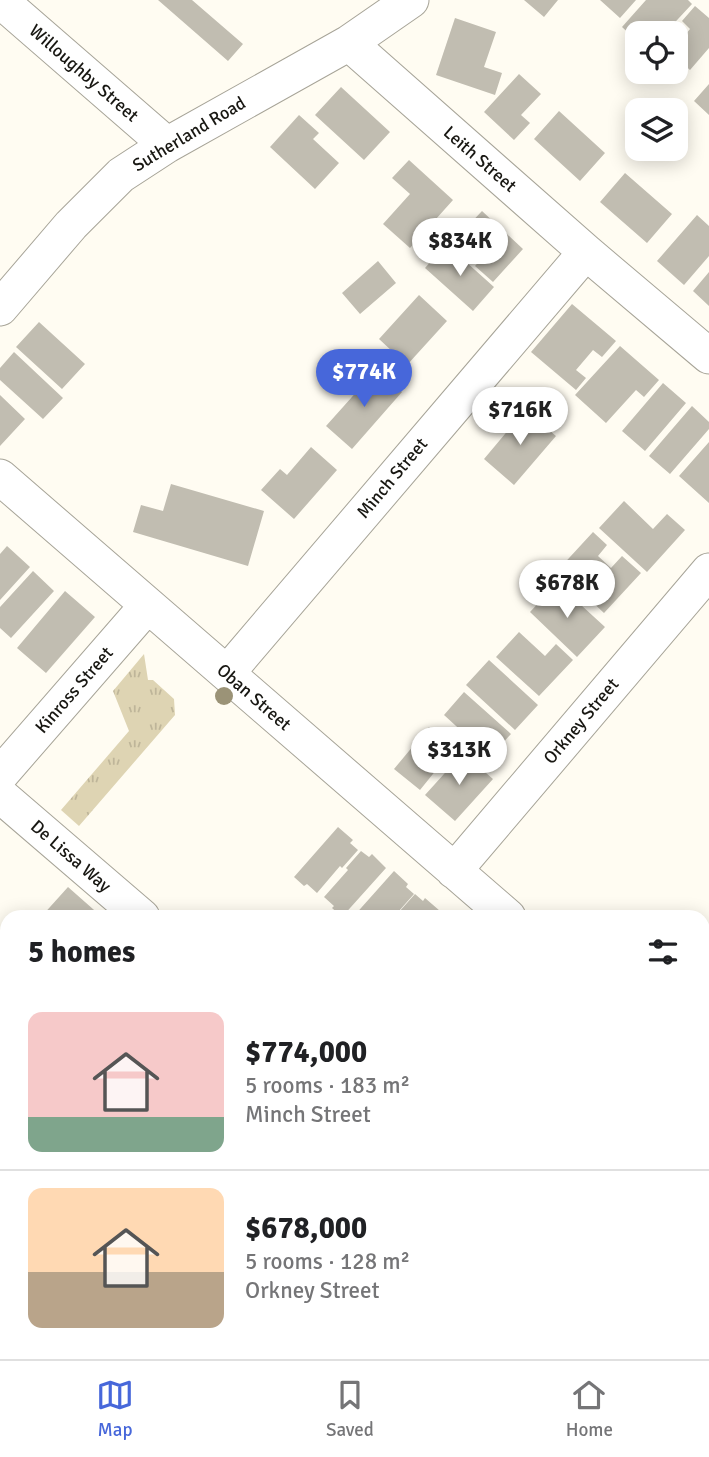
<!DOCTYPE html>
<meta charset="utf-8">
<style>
:root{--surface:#fff;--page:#f6f6f6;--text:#202124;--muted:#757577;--line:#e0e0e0;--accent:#4767da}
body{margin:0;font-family:Signika,sans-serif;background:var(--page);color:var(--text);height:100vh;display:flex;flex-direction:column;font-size:26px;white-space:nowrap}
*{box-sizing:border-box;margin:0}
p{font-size:23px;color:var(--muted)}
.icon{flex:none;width:38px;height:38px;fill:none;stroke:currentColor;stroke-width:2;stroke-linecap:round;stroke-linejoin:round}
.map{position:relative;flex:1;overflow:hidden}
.side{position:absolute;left:0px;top:910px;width:710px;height:450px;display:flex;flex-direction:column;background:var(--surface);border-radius:21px 21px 0 0;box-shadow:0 4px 18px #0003}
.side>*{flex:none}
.buttons{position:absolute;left:625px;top:21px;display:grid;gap:14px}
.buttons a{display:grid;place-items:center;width:63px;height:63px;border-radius:14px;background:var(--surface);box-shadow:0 4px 18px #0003;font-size:35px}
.price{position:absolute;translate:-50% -60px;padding:0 16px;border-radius:24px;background:#fff;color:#222;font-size:23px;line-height:46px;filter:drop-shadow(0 2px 4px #0008)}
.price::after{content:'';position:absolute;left:50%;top:42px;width:21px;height:16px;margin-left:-10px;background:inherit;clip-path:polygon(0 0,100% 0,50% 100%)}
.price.active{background:var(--accent);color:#fff}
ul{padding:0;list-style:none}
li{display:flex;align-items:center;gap:21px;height:175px;padding:0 28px}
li+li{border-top:2px solid var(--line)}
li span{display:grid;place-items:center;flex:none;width:196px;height:140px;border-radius:14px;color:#555}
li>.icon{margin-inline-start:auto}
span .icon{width:84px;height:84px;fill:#fffc;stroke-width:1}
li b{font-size:30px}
h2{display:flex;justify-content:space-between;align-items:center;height:84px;padding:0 28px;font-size:30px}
.dock{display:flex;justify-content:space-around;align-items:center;height:98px;border-top:2px solid var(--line);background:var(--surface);font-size:19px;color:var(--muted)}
.dock a{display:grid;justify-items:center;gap:4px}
.dock .active{color:var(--accent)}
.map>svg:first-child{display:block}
.grass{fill:url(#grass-tufts)}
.green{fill:#ded4b3}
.building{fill:#c1bdb1}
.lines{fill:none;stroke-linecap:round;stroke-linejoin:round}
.minor-casing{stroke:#a7a498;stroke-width:37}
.minor{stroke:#fff;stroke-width:35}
.tree{fill:#9b9377}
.labels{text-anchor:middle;stroke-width:5;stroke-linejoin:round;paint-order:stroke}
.street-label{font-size:18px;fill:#181712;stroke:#fff}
</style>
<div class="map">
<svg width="709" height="1359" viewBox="0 0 709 1359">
<defs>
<pattern id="grass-tufts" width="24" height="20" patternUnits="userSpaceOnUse" patternTransform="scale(1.75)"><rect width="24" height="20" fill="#ded4b3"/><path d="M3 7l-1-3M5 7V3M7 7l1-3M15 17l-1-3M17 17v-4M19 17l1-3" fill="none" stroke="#beb599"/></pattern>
</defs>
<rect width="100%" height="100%" fill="#fffcf2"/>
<!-- grass -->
<path class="grass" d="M144 654 148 680H153L174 699 175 715 79 826 61 810 129 731 113 691Z"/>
<!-- green -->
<path class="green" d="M350 1353H469L464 1359H345Z"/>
<!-- building -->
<path class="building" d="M158 0H192L243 44 228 61Z
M524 0H558L544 17Z
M600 0H636L620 18Z
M646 0H688L692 4 665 33H637V41L622 27Z
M695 6 709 18V48L690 70 676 57V46L690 29 682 21Z
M455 18 496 32 484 67 502 73 495 95 436 75Z
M519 74 541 94 521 115 530 123 514 140 484 112Z
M709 84V115L694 101Z
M341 87 390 132 364 160 315 115Z
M559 111 605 153 580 181 534 139Z
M299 115 319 133 313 139 339 163 315 189 270 147Z
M409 160 453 200 410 248 383 224 410 194 392 178Z
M625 173 672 214 647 243 600 202Z
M482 211 523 249 493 282 475 266 487 253 463 231Z
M697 215 709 226V256L684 285 657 261Z
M446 244 494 287 473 311 425 268Z
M378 261 396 283 360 314 342 293Z
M709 272V306L693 291Z
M419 295 447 321 407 365 379 339Z
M572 304 616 341 602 357 593 350 576 370 586 378 576 390 531 352Z
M39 322 85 364 62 389 16 347Z
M620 346 659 380 644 397 636 390 606 423 575 395Z
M14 352 63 398 43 419 0 380V368Z
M377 369 402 392 352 449 326 426Z
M663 383 686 403 645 451 622 431Z
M0 395 25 419 0 446Z
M692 406 709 422V429L670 474 649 456Z
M525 410 556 436 514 485 484 459Z
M709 442V503L679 476Z
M311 447 337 470 294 519 261 490 280 469 287 475Z
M171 484 264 511 248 566 133 532 141 505 163 511Z
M624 501 653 529 667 514 685 530 647 572 599 528Z
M593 532 607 545 598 556 611 568 622 556 641 573 604 613 558 570Z
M7 546 30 567 0 600V554Z
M33 571 54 591 11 638 0 628V607Z
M557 583 605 627 577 657 530 612Z
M65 591 95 617 46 673 17 648Z
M519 632 545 656 556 644 573 660 539 696 496 657Z
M489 660 538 705 515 730 466 685Z
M464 692 511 734 490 757 444 715Z
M429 727 454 748 420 790 394 769Z
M463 753 493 779 455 821 425 795Z
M338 827 353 840 350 843 358 850 342 868 340 866 317 893 307 884 304 886 294 877Z
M361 851 369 857 372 854 386 868 342 917 332 908 334 906 324 897 348 870 346 868Z
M394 871 408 884 406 887 414 894 398 912 396 910 390 917H353Z
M68 887 102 917H41Z
M415 894 423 901 425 898 440 911 435 917H399L401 914 399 912Z
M7 1329V1351L2 1347 5 1343 0 1338Z
M9 1353H29L23 1359H16Z
M32 1353H63L62 1354 67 1359H27Z
M83 1353H117L111 1359H81L85 1354Z"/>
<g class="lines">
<!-- minor casing -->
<g class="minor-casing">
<path id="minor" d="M0 0 167 145
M349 43 586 252 709 356
M0 308 71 225 121 175 167 145 349 43 411 0
M0 477 508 917
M227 673 586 252
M0 775 147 606
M0 795 142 917
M454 871 709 571
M704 1085 709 1090
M704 1134 709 1127
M0 1135 7 1127
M308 1353 315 1359
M526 1353 532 1359"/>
</g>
<!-- minor -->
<use href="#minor" class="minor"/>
</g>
<!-- trees -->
<circle class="tree" cx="224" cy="696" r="9"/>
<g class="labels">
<!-- street labels -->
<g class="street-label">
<text transform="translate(84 73) rotate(41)" y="6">Willoughby Street</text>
<text transform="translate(189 134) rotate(-31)" y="6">Sutherland Road</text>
<text transform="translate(480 159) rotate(41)" y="6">Leith Street</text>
<text transform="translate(392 478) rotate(-50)" y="6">Minch Street</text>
<text transform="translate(74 690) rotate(-49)" y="6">Kinross Street</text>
<text transform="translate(254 697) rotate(41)" y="6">Oban Street</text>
<text transform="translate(581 721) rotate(-50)" y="6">Orkney Street</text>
<text transform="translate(71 856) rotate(41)" y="6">De Lissa Way</text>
</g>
</g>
</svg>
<div class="buttons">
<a><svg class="icon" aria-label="locate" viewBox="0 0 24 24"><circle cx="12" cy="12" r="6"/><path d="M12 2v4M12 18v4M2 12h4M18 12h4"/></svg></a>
<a><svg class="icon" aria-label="layers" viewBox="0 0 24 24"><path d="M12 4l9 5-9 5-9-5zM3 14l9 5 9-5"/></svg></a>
</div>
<b class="price" style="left:460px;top:278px">$834K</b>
<b class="price active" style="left:364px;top:409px">$774K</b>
<b class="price" style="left:520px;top:447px">$716K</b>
<b class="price" style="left:567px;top:620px">$678K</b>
<b class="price" style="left:459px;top:787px">$313K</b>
<section class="side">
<h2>5 homes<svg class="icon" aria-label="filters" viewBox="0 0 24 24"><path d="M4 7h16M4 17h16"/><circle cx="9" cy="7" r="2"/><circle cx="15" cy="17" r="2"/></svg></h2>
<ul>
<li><span style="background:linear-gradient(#f6c9c9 75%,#7fa58c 0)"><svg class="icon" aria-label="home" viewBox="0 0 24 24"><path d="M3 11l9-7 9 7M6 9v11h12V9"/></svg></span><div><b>$774,000</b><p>5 rooms · 183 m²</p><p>Minch Street</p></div></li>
<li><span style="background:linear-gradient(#ffd9b3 60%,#b9a48a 0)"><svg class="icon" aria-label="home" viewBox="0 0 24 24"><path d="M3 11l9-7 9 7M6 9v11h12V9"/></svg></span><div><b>$678,000</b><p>5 rooms · 128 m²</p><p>Orkney Street</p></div></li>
</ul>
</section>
</div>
<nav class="dock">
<a class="active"><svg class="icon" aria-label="map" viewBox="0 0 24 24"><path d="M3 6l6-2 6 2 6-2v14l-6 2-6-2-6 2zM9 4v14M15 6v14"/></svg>Map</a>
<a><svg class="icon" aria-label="saved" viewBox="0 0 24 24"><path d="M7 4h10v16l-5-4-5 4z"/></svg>Saved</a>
<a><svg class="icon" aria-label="home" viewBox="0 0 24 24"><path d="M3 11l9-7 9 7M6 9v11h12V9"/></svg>Home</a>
</nav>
